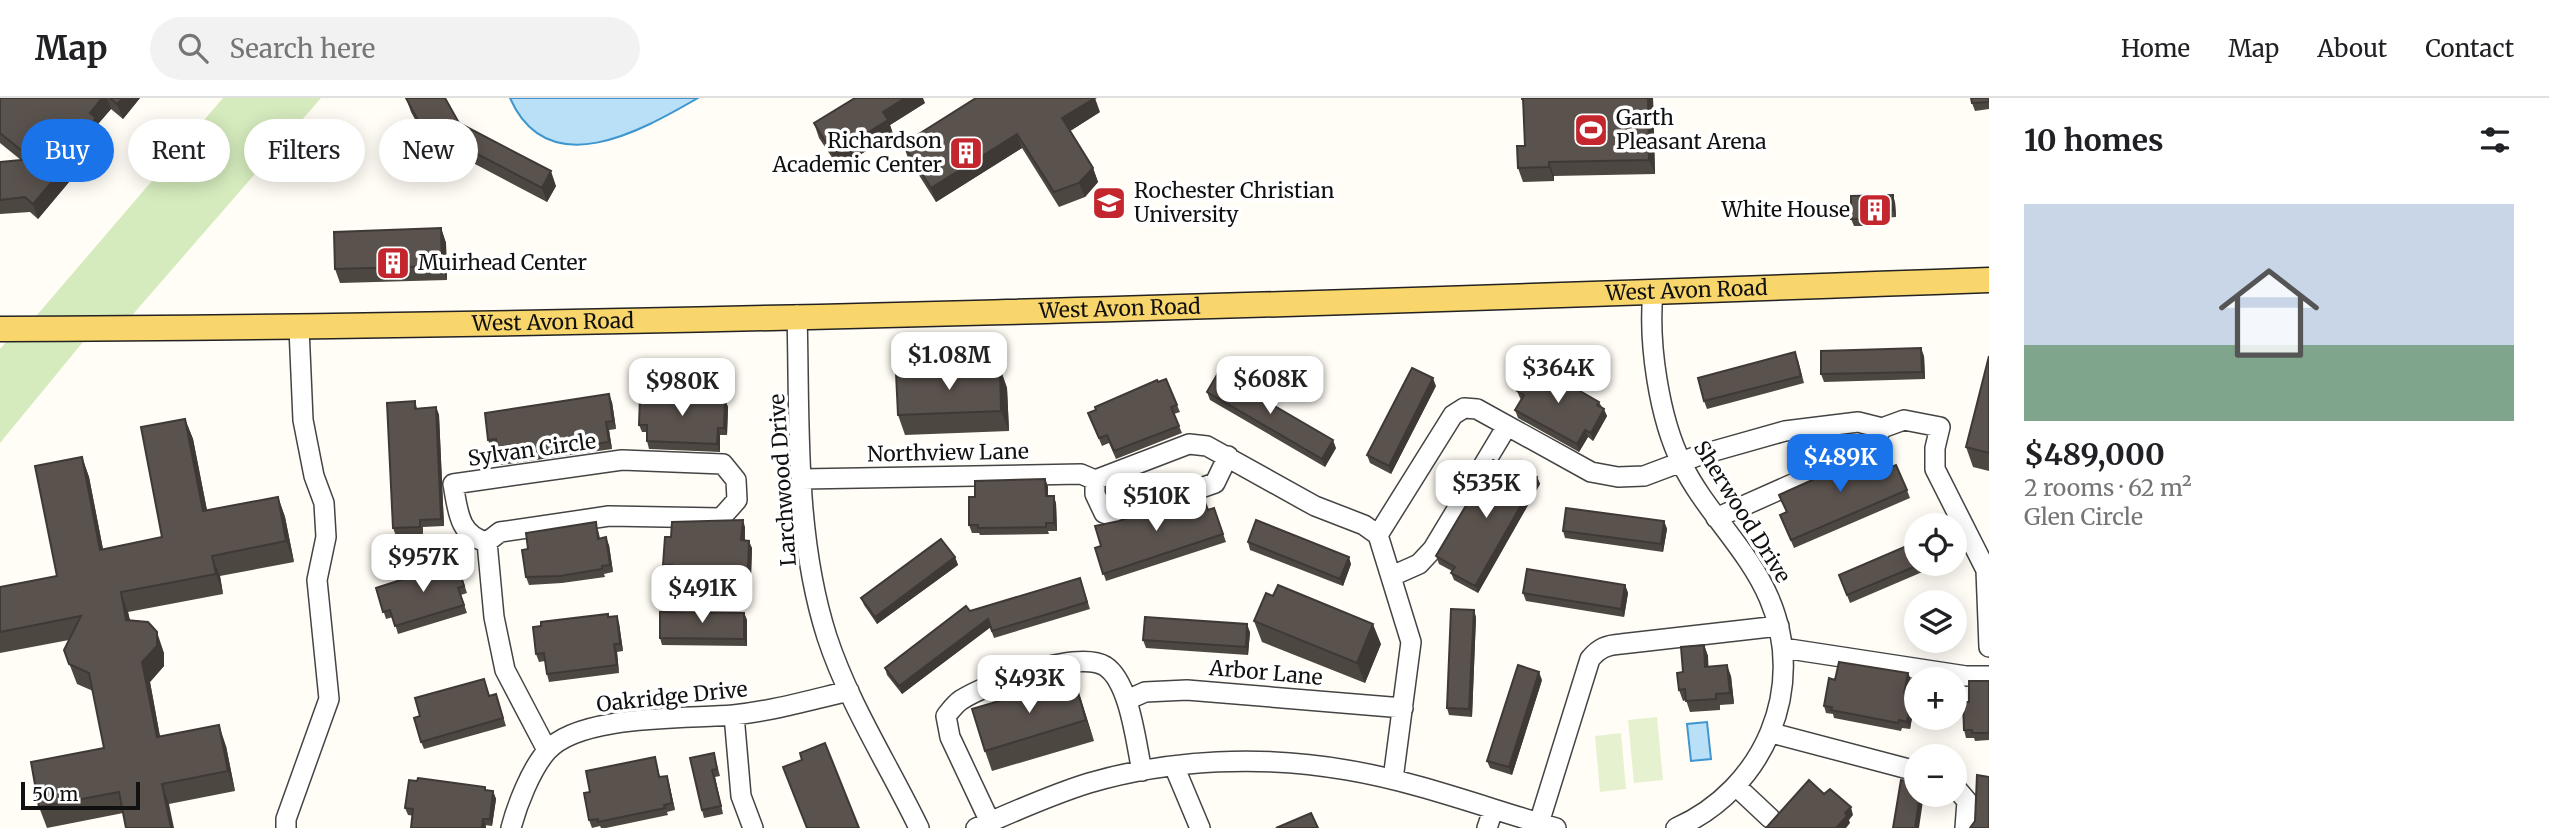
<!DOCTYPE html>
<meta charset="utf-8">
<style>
:root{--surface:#fff;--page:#f2f2f2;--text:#202124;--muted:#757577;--line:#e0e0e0;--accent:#1a73e8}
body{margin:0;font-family:Merriweather,serif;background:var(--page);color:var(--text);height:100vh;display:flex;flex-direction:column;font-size:26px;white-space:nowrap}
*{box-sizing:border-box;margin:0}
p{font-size:23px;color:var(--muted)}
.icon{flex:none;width:38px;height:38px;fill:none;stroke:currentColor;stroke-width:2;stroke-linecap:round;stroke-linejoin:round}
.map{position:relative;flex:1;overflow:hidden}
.sheet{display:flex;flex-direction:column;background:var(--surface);width:560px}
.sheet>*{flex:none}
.hud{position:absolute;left:21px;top:21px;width:665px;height:63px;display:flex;gap:14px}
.buttons{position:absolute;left:1904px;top:415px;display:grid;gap:14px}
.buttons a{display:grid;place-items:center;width:63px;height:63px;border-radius:50%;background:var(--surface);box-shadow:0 4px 18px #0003;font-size:35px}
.scale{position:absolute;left:21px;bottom:18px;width:119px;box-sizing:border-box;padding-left:7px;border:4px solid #111;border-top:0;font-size:19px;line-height:24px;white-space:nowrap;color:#111;-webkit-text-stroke:5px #fff;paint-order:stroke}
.price{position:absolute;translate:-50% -60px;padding:0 16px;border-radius:14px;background:#fff;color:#222;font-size:23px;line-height:46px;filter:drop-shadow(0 2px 4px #0008)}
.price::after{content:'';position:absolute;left:50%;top:42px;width:21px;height:16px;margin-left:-10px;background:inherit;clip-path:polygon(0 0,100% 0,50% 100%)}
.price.on{background:var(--accent);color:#fff}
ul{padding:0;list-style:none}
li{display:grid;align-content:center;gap:14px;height:371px;padding:0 35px}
li span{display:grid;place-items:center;height:217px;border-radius:0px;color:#555}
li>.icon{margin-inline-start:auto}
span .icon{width:126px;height:126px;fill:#fffc;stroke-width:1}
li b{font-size:30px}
h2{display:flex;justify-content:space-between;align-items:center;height:84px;padding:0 35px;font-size:30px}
.pill{padding:0 24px;border-radius:32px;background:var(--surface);box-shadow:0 4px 18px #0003;font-size:24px;line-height:63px}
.pill.on{background:var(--accent);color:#fff}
header{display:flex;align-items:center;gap:42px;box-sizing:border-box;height:98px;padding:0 35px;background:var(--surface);border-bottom:2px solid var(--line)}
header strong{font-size:33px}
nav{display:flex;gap:38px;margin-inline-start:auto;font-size:24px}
.search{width:490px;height:63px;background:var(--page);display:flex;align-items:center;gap:18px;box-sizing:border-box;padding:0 24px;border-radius:38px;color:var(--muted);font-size:26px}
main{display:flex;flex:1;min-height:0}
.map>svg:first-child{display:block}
.green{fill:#d5ebbd}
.pitch{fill:#e6f2cf}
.water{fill:#b9e0f7;stroke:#3f96cf;stroke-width:2}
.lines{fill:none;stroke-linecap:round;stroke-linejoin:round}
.minor-casing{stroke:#444;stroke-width:22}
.major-casing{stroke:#222;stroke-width:27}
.minor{stroke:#fff;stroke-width:19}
.major{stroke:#f9d66b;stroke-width:24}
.wall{fill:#4d4742}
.shaded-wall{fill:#3f3936}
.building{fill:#5a524d;stroke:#3f3936;stroke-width:2}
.labels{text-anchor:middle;stroke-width:7;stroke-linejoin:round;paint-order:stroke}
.poi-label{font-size:21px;fill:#111;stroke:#fff;text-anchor:start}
.street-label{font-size:21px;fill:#111;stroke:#fff}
</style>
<header>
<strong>Map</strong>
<div class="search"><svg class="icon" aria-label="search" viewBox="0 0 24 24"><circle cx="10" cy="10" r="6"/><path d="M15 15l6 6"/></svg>Search here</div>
<nav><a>Home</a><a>Map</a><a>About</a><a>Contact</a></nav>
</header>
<main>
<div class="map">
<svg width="1989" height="730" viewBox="0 0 1989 730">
<rect width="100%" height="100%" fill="#fffdf5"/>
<!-- green -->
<path class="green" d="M223 0H321L128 222H101L0 345V251L24 223 31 224Z"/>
<!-- pitch -->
<path class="pitch" d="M1657 619 1663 682 1634 685 1628 622Z
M1621 635 1626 691 1600 694 1595 638Z"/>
<!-- water -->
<path class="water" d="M510 0H698C641 33 548 86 510 0Z
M1707 624 1711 661 1691 663 1687 626Z"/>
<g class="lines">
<!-- minor casing -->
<g class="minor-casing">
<path id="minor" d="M1653 194C1648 245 1659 320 1682 366 1705 413 1748 451 1769 500 1808 590 1764 691 1676 730
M797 217C800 324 794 436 827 539 849 606 888 666 919 730
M802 381 1081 376 1095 382 1189 346 1207 348 1315 408 1364 427 1378 437
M1095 382V396L1104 415 1118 419 1215 385 1228 358
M1716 420 1869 352 1882 330
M1378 437 1453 317 1464 310 1477 311 1591 374 1618 379 1644 378 1700 357 1785 333 1858 324 1882 330 1904 322 1940 329 1935 350V371L1986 472 1989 549
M1378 437 1411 544 1393 681
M487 444C458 437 458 412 453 386L622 362 723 366 736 382 737 402 721 420 609 418 500 434 487 444 494 519 505 572 547 652
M1392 478 1419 466 1433 451 1507 328
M1783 550 1966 578H1989
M1127 602 1145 594 1187 592 1403 610
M734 617 741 698 753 730
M1772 635 1916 673
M1174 668 1200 730
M1737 689 1770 720
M1955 689 1967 703 1965 730
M990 724 950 639 946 618C950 613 955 606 961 602 986 586 1077 551 1105 568 1130 584 1136 646 1142 673
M1539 725 1590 561C1599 550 1607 547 1621 546L1779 528
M286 730V721L329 601 317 482 326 439 324 405 314 378 303 322 299 230
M511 730C517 707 531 671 547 653 579 616 687 621 733 617 772 613 811 602 849 593
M976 730C1013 714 1050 697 1089 685 1172 661 1262 657 1347 672 1418 684 1486 710 1556 730
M1487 730 1493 712"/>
</g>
<!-- major casing -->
<g class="major-casing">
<g id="major">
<path id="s1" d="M0 231C662 228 1327 206 1989 182"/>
</g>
</g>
<!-- minor -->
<use href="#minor" class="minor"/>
<!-- major -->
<use href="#major" class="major"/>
</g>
<!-- wall -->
<path class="wall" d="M0 0H140L123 21 111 11 98 26 101 35 92 45 95 53 38 121 30 114 0 116V64L21 62 0 45Z
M406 0 459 25 556 88 547 104 439 47 431 51 411 14Z
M1521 0H1653L1655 76 1554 78V83L1523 84 1518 70 1525 48 1523 2H1521Z
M1989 0V11L1975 13 1972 5Z
M925 5 890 27 893 36 839 70 819 40 814 25Z
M1100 14 1070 33 1093 70 1098 84 1085 99 1059 109 1022 50 936 104 908 60 903 46Z
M299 50 295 82 282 80 279 73Z
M1895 104 1896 119 1885 120 1886 128H1854L1851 121Z
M441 130 446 145 447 182 340 185 335 171Z
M1924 258 1925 281 1824 284 1821 276Z
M1989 258V373L1973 369 1966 349Z
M1798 262 1804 285 1707 311 1704 303Z
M1000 270 1007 290 1009 333 905 337 898 317Z
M1436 288 1391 376 1370 365 1367 357Z
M1517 293 1599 304 1607 318 1593 343 1588 339 1579 354 1518 320 1515 312 1521 301 1520 300Z
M1207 294 1336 350 1325 369 1210 302Z
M718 302H725L728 309 727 337H720V354L649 351 647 343V334H642L639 327Z
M415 303 417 310 436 309 439 317 444 428 423 429V436L396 438 393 430Z
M612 304 616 331 609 332 612 351 501 367 498 359 497 349 491 350 488 342Z
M1177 307 1180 314 1174 316 1182 335 1116 361 1109 345 1102 348 1091 322Z
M185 321 193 341 207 412 278 399 285 419 294 464 220 478 223 496 128 514 130 522 164 555V568L150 584 160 639 226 648 235 693 47 730 39 709 104 650 93 593 77 586 64 552 69 542 0 555V489L57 478 82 359 89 379 103 451 162 439Z
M1889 370 1907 392 1910 400 1794 450 1783 424 1786 414Z
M1510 371 1537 379 1540 386 1478 495 1454 482 1451 475 1452 473 1439 466 1436 458Z
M1045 381 1048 389V398L1056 405 1057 433H1048L1049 436 980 437 979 435H972L969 427 975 399Z
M1214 410 1226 444 1106 483 1095 450Z
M1664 423 1667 431 1663 454 1565 440 1563 433Z
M745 429V443L752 450 751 478H742V481L674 478 673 474H666L663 467 671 439Z
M598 432 600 440 609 447 613 474 604 476 605 479 562 485 529 487 526 479Z
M1248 444 1351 466 1343 488 1250 452Z
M955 459 958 467 877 526 864 507 861 500Z
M457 464 467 495 461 497 467 515 398 536 393 519 386 521 376 490Z
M1916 466H1941L1850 505 1839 477Z
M1080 480 1090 511 994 540 990 529 902 596 887 577 885 570 970 513Z
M1625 487 1628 495 1624 519 1526 503 1523 495Z
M744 515 747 522V548L662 547 660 540Z
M608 516 609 519 619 525 623 553 617 554 619 575 549 584 547 576 545 563 539 564 536 556Z
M1476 519 1472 619 1449 617 1447 610Z
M1254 523 1381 546 1365 585 1262 544Z
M1250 534 1248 557 1146 550 1143 542Z
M1704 547 1708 558V569L1731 578 1734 606 1720 607V612L1690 614 1686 602 1683 603 1679 592 1683 574Z
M1908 575 1911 582 1908 596 1912 597 1915 604 1910 631 1902 630 1901 633 1834 620 1833 616 1826 615 1824 608 1835 582Z
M1074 581 1094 643 992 673 985 653Z
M1542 582 1512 677 1490 670 1487 663Z
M1989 583V642L1975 643 1974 640H1966L1964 632 1969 604Z
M496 596 506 628 424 651 421 644 490 598Z
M714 655 720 678 715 679 723 716 704 720 702 712Z
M657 666 660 679 669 685 675 712 667 714 668 717 606 730H601L600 728 592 730 589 722 590 694Z
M485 689 486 692 493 693 496 701 492 728 408 717 405 710Z"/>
<!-- shaded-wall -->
<path class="shaded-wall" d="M102 0H107L111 11 98 26 101 35 92 45 95 53 38 121 33 106 90 15Z
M123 0H140L123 21 117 6Z
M905 0H923L925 5 890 27 893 36 839 70 833 56 883 14Z
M1095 0 1100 14 1067 35 1062 20Z
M1648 0H1653L1655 76 1649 62Z
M1017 36 1022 50 936 104 931 90Z
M296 43 299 50 295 82 293 74Z
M1549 64 1554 78V83L1549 69Z
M1093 70 1098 84 1085 99 1079 85Z
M551 73 556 88 547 104 542 90Z
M1893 97 1895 104 1896 119 1893 112Z
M1883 112 1885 120 1886 128 1883 120Z
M441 130 446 145 447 182 442 168Z
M1921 250 1924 258 1925 281 1922 274Z
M1000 270 1007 290 1009 333 1001 313Z
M1433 280 1436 288 1391 376 1389 368Z
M609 296 612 304 616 331 613 323Z
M725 302 728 309 727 337 724 330Z
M436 309 439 317 444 428 441 421Z
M1604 311 1607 318 1593 343 1591 335Z
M185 321 193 341 211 433 203 413Z
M606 324 609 332 612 351 609 344Z
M718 330 720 337V354L717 346Z
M1585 332 1588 339 1579 354 1577 346Z
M1333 342 1336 350 1325 369 1322 361Z
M82 359 89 379 107 472 100 452Z
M1537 379 1540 386 1478 495 1475 488Z
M1045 381 1048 389V406L1046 398Z
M1054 398 1056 405 1057 433 1054 425Z
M278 399 285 419 294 464 286 443Z
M743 422 745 429 744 450 741 442Z
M1664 423 1667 431 1663 454 1661 446Z
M606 439 609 447 613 474 610 467Z
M749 443 752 450 751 478 748 471Z
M212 458 220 478 223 496 216 476Z
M955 459 958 467 877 526 875 519Z
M1349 459 1351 466 1343 488 1340 481Z
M1625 487 1628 495 1624 519 1621 511Z
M121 494 128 514 134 542 126 522Z
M1474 512 1476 519 1472 619 1469 611Z
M744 515 747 522V548L744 541Z
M617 518 619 525 623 553 620 546Z
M988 521 991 529 902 596 899 588Z
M1247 526 1250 534 1248 557 1246 549Z
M1373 526 1381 546 1365 585 1357 565Z
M157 534 164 555V568L150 584 164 660 157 639 142 564Z
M614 546 617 554 619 575 617 567Z
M1704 547 1708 558 1709 580 1705 569Z
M1727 567 1731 578 1734 606 1730 595Z
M1539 574 1542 582 1512 677 1509 669Z
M1908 575 1911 582 1907 602 1904 595Z
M1074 581 1081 601 1094 643 1086 622Z
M1912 597 1915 604 1910 631 1907 624Z
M219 627 226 648 235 693 228 673Z
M712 672 715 679 723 716Z
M667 678 669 685 675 712 672 705Z
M162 686 169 706 174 730H171Z
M493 693 496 701 492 728 490 721Z
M1920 696H1924L1919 730H1915Z
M1851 709 1853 717 1849 722 1850 725 1846 730H1836L1845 715Z
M483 721 486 728V730H482Z"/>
<!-- building -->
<path class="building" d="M0 0H102L90 15 96 20 84 34 90 39 33 106 25 99 0 102V64L32 61 0 35Z
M110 0H123L117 6Z
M406 0H445L459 25 551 73 542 90 434 33 426 37Z
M855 0H905L883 14 888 22 833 56 814 25Z
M976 0H1095L1062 20 1093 70 1079 85 1054 94 1017 36 931 90 903 46Z
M1523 0H1648L1649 62 1549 64V69L1518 70 1517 48H1525Z
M1971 0H1989V4L1972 5Z
M283 41 296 43 293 74 279 73Z
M1893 97V112H1883V120L1851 121V98Z
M441 130 442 168 335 171 334 134Z
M1921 250 1922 274 1821 276V253Z
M1795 254 1801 278 1704 303 1698 280Z
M1989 258V355L1966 349Z
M1531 269 1538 273 1540 270 1599 304 1597 307 1604 311 1591 335 1585 332 1577 346 1515 312 1524 297 1517 293Z
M1000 270 1001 313 898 317 896 275Z
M1412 270 1433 280 1389 368 1367 357Z
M1218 275 1333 342 1322 361 1207 294Z
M1166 281 1177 307 1171 309 1179 328 1114 353 1107 337 1099 340 1088 315 1096 312 1095 309 1157 282 1158 284Z
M609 296 613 323 606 324 609 344 498 359 496 341 488 342 485 315Z
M649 296 717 299V301L725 302 724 330H718L717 346 647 343V327H639L640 299H649Z
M415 303V311L436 309 441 421 420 422V429L393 430 387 305Z
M185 321 203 413 278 399 286 443 212 458 216 476 121 494 126 522 148 524 157 534V548L142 564 157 639 219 627 228 673 162 686 171 730H126L119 694 39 709 31 664 104 650 89 575 69 566 64 552 81 518 0 534V489L57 478 35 368 82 359 100 452 162 439 141 329Z
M1881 351 1889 370 1896 367 1907 392 1791 442 1780 417 1787 414 1779 397Z
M1493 362 1510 371 1513 365 1537 379 1475 488 1451 475 1455 469 1436 458Z
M1045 381 1046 398H1054V425H1046V429L978 430V427H969V399H975V383Z
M1201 394 1208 412 1214 410 1223 436 1103 476 1095 450 1101 448 1095 428 1119 423Z
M1566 410 1664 423 1661 446 1563 433Z
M743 422 741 442 749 443 748 471 740 470 739 474 672 470V467H663L665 439H671L672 424Z
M1256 422 1349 459 1340 481 1248 444Z
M596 424 598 441 606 439 610 467 602 468V471L560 478 526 479 522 452 528 451 526 435Z
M941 441 955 459 875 519 861 500Z
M1916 444V466H1921L1847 497 1839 477Z
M457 464 464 488 458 490 464 507 395 528 390 512 383 514 376 490Z
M1527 471 1625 487 1621 511 1523 495Z
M1080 480 1087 504 992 533 988 521 899 588 885 570 966 508 970 513Z
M1278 487 1373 526 1357 565 1254 523 1266 495 1273 498Z
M1451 511 1474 512 1469 611 1447 610Z
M660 514 744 515V541L660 540Z
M608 516V519L617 518 620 546H614L617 567 547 576 544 555 536 556 533 529 541 528V524Z
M1145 519 1247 526 1246 549 1143 542Z
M1704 547 1705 569 1727 567 1730 595 1716 596V601L1686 603 1685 591 1679 592 1677 575 1683 574 1681 549Z
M1839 564 1908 575 1904 595 1912 597 1907 624 1899 622 1898 625 1831 612 1832 609 1824 608 1829 580 1835 582Z
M1518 567 1539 574 1509 669 1487 663Z
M484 581 489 598 496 596 503 620 421 644 414 620 420 618 415 600Z
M1074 581 1086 622 985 653 972 611Z
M1969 583H1989V635H1972V632H1964L1963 604H1969Z
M825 645 859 730H807L783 669 802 662 800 655Z
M714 655 717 671 712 672 721 708 702 712 690 660Z
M655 659 659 679 667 678 672 705 664 707 665 710 598 724V721L589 722 584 695 590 694 586 673Z
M1977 677 1989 679V730H1970L1975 723Z
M418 680 485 689V692L493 693 490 721H483L482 730H411L413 711 405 710 409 682 417 683Z
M1809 682 1824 696 1830 691 1851 709 1845 715 1847 718 1836 730H1766Z
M1901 682 1916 685V696H1920L1915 730H1893Z
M1311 715 1318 730H1276Z"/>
<!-- icons -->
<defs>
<g id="stadium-square" transform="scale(1.75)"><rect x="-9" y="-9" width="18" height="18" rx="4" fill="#c4262e" stroke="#fff"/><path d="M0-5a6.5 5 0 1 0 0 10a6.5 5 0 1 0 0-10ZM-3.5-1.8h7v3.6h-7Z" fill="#fff"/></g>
<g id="building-square" transform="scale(1.75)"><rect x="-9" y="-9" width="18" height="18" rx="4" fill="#c4262e" stroke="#fff"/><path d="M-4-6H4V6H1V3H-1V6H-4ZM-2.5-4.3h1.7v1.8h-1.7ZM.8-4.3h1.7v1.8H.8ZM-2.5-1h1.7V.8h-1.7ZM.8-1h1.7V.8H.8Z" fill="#fff"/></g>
<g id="university-square" transform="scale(1.75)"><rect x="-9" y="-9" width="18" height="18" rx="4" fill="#c4262e" stroke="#fff"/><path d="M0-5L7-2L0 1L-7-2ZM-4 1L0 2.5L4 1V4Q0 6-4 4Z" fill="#fff"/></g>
</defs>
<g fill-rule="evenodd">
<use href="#stadium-square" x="1591" y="32"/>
<use href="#building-square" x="966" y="55"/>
<use href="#university-square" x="1109" y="105"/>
<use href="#building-square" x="1875" y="112"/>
<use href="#building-square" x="393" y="165"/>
</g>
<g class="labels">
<!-- poi labels -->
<g class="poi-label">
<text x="1616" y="27">Garth<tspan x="1616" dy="24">Pleasant Arena</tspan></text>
<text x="942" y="50" text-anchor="end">Richardson<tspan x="942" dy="24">Academic Center</tspan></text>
<text x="1134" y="100">Rochester Christian<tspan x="1134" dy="24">University</tspan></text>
<text x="1850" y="119" text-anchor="end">White House</text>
<text x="418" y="172">Muirhead Center</text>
</g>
<!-- street labels -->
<g class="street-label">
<text dy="7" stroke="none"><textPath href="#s1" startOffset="1687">West Avon Road</textPath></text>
<text dy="7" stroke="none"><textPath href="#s1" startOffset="1120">West Avon Road</textPath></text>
<text dy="7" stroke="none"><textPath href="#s1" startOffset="553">West Avon Road</textPath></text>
<text transform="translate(532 352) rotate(-8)" y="7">Sylvan Circle</text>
<text transform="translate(948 355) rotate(-1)" y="7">Northview Lane</text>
<text transform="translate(783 382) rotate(-94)" y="7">Larchwood Drive</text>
<text transform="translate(1742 414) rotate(58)" y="7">Sherwood Drive</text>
<text transform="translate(1266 575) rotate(5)" y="7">Arbor Lane</text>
<text transform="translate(672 599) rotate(-6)" y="7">Oakridge Drive</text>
</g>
</g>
</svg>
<div class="buttons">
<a><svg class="icon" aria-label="locate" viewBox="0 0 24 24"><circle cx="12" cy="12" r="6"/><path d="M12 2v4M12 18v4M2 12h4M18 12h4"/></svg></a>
<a><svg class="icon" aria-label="layers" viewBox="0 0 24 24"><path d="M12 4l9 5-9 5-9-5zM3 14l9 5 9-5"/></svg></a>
<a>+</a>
<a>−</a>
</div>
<div class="scale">50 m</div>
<b class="price" style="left:949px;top:294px">$1.08M</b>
<b class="price" style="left:1558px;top:307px">$364K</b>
<b class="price" style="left:1270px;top:318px">$608K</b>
<b class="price" style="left:682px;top:320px">$980K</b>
<b class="price on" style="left:1840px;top:396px">$489K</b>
<b class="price" style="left:1486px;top:422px">$535K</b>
<b class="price" style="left:1156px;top:435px">$510K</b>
<b class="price" style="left:423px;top:496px">$957K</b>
<b class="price" style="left:702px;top:527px">$491K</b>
<b class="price" style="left:1029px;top:617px">$493K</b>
<div class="hud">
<a class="pill on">Buy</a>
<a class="pill">Rent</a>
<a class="pill">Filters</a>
<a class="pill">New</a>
</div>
</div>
<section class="sheet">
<h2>10 homes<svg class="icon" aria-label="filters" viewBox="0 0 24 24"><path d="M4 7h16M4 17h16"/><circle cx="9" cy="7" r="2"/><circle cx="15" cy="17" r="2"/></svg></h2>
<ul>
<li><span style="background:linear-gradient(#c9d6e8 65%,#7fa58c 0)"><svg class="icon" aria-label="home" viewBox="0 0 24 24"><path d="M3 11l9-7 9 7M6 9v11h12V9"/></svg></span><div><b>$489,000</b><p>2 rooms · 62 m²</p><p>Glen Circle</p></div></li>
</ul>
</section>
</main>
